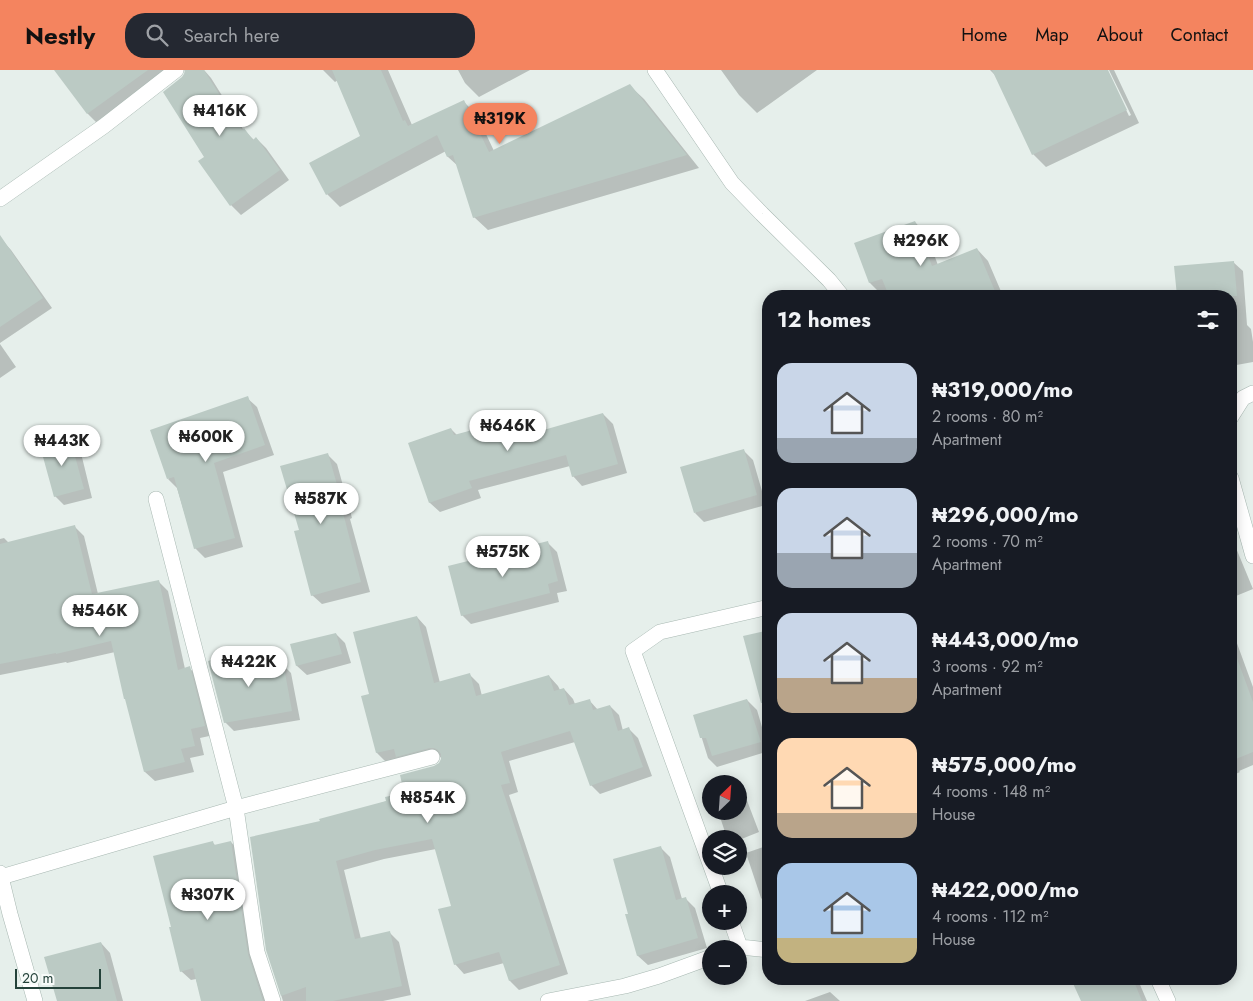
<!DOCTYPE html>
<meta charset="utf-8">
<style>
:root{--surface:#171b24;--page:#242831;--text:#f1f3f6;--muted:#9ea1a6;--accent:#f4845f}
body{margin:0;font-family:Jost,sans-serif;background:var(--page);color:var(--text);height:100vh;display:flex;flex-direction:column;font-size:19px;white-space:nowrap}
*{box-sizing:border-box;margin:0}
p{font-size:16px;color:var(--muted)}
.icon{flex:none;width:28px;height:28px;fill:none;stroke:currentColor;stroke-width:2;stroke-linecap:round;stroke-linejoin:round}
.map{position:relative;flex:1;overflow:hidden}
.panel{position:absolute;left:762px;top:220px;width:475px;height:695px;display:flex;flex-direction:column;background:var(--surface);border-radius:20px;box-shadow:0 2px 12px #0003}
.panel>*{flex:none}
.needle{width:32px;rotate:25deg}
.controls{position:absolute;left:702px;top:705px;display:grid;gap:10px}
.controls a{display:grid;place-items:center;width:45px;height:45px;border-radius:50%;background:var(--surface);box-shadow:0 2px 12px #0003;font-size:25px}
.scale{position:absolute;left:15px;bottom:12px;width:86px;box-sizing:border-box;padding-left:5px;border:2px solid #24423a;border-top:0;font-size:14px;line-height:18px;white-space:nowrap;color:#24423a;-webkit-text-stroke:4px #f7fbf9;paint-order:stroke}
.price{position:absolute;translate:-50% -42px;padding:0 11px;border-radius:18px;background:#fff;color:#222;font-size:16px;line-height:32px;filter:drop-shadow(0 1px 2px #0008)}
.price::after{content:'';position:absolute;left:50%;top:30px;width:15px;height:11px;margin-left:-8px;background:inherit;clip-path:polygon(0 0,100% 0,50% 100%)}
.price.active{background:var(--accent);color:#111}
ul{padding:0;list-style:none}
li{display:flex;align-items:center;gap:15px;height:125px;padding:0 15px}
li span{display:grid;place-items:center;flex:none;width:140px;height:100px;border-radius:15px;color:#555}
li>.icon{margin-inline-start:auto}
span .icon{width:60px;height:60px;fill:#fffc;stroke-width:1}
li b{font-size:21px}
h2{display:flex;justify-content:space-between;align-items:center;height:60px;padding:0 15px;font-size:21px}
header{display:flex;align-items:center;gap:30px;box-sizing:border-box;height:70px;padding:0 25px;background:var(--accent);color:#111}
header strong{font-size:24px}
nav{display:flex;gap:28px;margin-inline-start:auto;font-size:18px}
.search{width:350px;height:45px;background:var(--page);display:flex;align-items:center;gap:12px;box-sizing:border-box;padding:0 18px;border-radius:20px;color:var(--muted);font-size:19px}
.map>svg:first-child{display:block}
.shadow{fill:#0003}
.building{fill:#bbcac4}
.lines{fill:none;stroke-linecap:round;stroke-linejoin:round}
.minor-casing{stroke:#a8b8b2;stroke-width:16}
.minor{stroke:#fff;stroke-width:15}
</style>
<header>
<strong>Nestly</strong>
<div class="search"><svg class="icon" aria-label="search" viewBox="0 0 24 24"><circle cx="10" cy="10" r="6"/><path d="M15 15l6 6"/></svg>Search here</div>
<nav><a>Home</a><a>Map</a><a>About</a><a>Contact</a></nav>
</header>
<div class="map">
<svg width="1253" height="931" viewBox="0 0 1253 931">
<rect width="100%" height="100%" fill="#e6efeb"/>
<!-- shadow -->
<path class="shadow" d="M55 0H186L180 2 97 53 88 44Z
M198 0H204L211 8 243 59 254 70 256 68 266 78 289 110 241 145 231 135 200 92 206 87Z
M323 0H388L412 55 464 32 477 45 494 81 630 16 644 29 699 98 488 160 474 147 458 96 448 87 446 81 340 137 327 124 362 66 338 10 335 12Z
M458 0H530L479 27 465 13Z
M721 0H817L757 43 739 25Z
M990 0H1107L1129 46 1131 45 1109 0H1114L1139 53 1046 97 1033 84 996 6Z
M915 152 926 164 938 195 977 179 988 191 1003 226H891L889 222 881 224 870 213 855 174Z
M2 170 11 180 52 238 0 273V172Z
M1233 192 1243 201 1247 255 1251 259 1253 272V292L1231 296V226H1178L1175 197Z
M0 274 16 297 0 308Z
M247 328 257 337 274 385 223 402 243 477 205 488 195 478 177 418 168 409Z
M534 344 544 354 546 361 603 344 613 354 627 403 582 416 573 406 570 396 478 420 481 428 440 442 430 433 410 373 451 359 457 365Z
M70 369 80 379 92 428 64 435 55 426Z
M744 381 753 390 766 435 704 452 695 443Z
M327 384 337 394 352 448 350 449 370 522 322 534 312 525 300 461Z
M74 456 84 466 98 524 159 512 168 521 185 599 189 598 199 607 214 665 200 668 204 685 190 688 194 702 155 711 145 702 115 582 67 593 66 592 0 605V469L4 468 9 473Z
M547 472 557 482 567 521 557 523 559 532 471 554 462 545Z
M1231 473 1236 478 1253 519 1231 528Z
M417 547 426 557 440 613 470 605 479 614 482 626 549 606 558 616 560 620 564 619 573 629 575 634 589 630 598 640 610 636 619 645 623 661 629 659 638 668 652 706 600 724 591 715 575 672 509 691 518 722 509 725 568 904 519 920 510 911 504 893 464 904 455 894 453 837 436 779 384 789 344 800 361 869 390 863 399 872 411 925 383 931H283L267 880 322 752 387 731 406 724 435 697 440 694 442 687 406 695 386 692 377 683 371 625Z
M1231 557 1253 617V695L1239 701 1240 702 1231 706Z
M336 564 345 573 351 593 307 605 297 596 292 575Z
M242 583 251 592 253 599 282 594 291 603 300 650 234 661 225 652Z
M747 630 757 640 769 681 717 697 708 688 695 646Z
M734 710 737 714H724Z
M739 716 743 720 759 762 739 770 733 769 725 762 718 741H739Z
M231 772 240 782 269 931H202L196 909 191 910 181 901 213 773 216 776Z
M769 775V836L761 828 746 783Z
M661 778 670 787 682 829 685 828 695 838 707 878 648 895 638 886 629 844Z
M101 873 110 883 123 931H58Z
M1072 909H1140L1138 910 1147 931H1083Z
M830 922 840 931H805Z"/>
<!-- building -->
<path class="building" d="M54 0H148L87 44Z
M185 0H204L242 60 244 58 253 70 256 67 280 100 230 136 198 91 204 87 163 22 182 7 184 4Z
M332 0H381L403 51 405 50 408 56 464 30 489 82 630 14 687 85 473 148 453 85 447 87 437 65 326 125 309 93 360 66Z
M992 0H1108L1127 40 1032 85Z
M915 151 932 196 977 178 997 226H889L882 209 869 213 854 173Z
M0 165 43 228 0 257Z
M1234 191 1237 226H1177L1174 196Z
M248 326 265 375 214 393 235 468 194 479 174 407 167 409 150 360Z
M535 343 540 361 603 343 618 394 572 407 566 385 469 411 472 418 429 433 408 373 451 358 454 365Z
M70 368 84 419 54 427 40 376Z
M744 379 757 425 694 443 680 397Z
M328 383 344 439H342L361 512 311 526 294 461 299 460 280 396Z
M75 455 92 524 159 510 178 600 190 596 205 656 191 659 195 676 181 679 185 692 144 702 125 629H124L111 571 56 584V583L0 594V474Z
M548 471 558 511 548 514 550 523 461 546 448 496Z
M417 546 434 613 470 603 476 626 549 605 554 621 564 618 569 635 590 629 593 640 610 635 618 661 629 657 643 697 590 716 570 661 501 682 510 713 501 715 560 895 509 911 499 882 454 895 438 839 451 836 432 769 375 780 336 791 355 869 390 861 402 916 333 931H306V917L281 926 266 880 250 767 320 751 319 749 386 731 385 727 404 723 400 705 434 696 439 693 441 689V684L438 680 434 678H430L396 687 394 679 376 683 361 626 369 624 353 562Z
M769 560V632L761 633 743 566Z
M336 563 342 584 296 596 290 574Z
M1231 580H1234L1253 632V682L1231 691Z
M242 581 248 599 283 592 292 641 224 653 208 591Z
M747 629 761 672 712 686 706 668H700L693 645Z
M213 771 214 775 231 771 248 884 263 931H201L193 898 180 902 169 857H171L153 786Z
M661 776 676 830 686 827 698 868 637 886 625 844H628L613 789Z
M101 872 117 931H57L44 887Z
M1071 909H1133L1142 931H1081Z"/>
<g class="lines">
<!-- minor casing -->
<g class="minor-casing">
<path id="minor" d="M655 0 732 113 762 144 829 210 842 226
M0 129 104 56 176 0
M1231 347 1243 328 1253 323
M1231 408 1253 486
M156 429 236 738 257 882 273 931
M0 803 10 844 35 931
M1 807 236 738 432 687
M721 824 633 581 660 562 769 537
M731 851 740 877
M735 879 740 877 769 880
M1158 909 1168 931
M548 931 625 916 659 906 711 887"/>
</g>
<!-- minor -->
<use href="#minor" class="minor"/>
</g>
</svg>
<div class="controls">
<a><svg class="needle" viewBox="-14 -14 28 28"><path d="M0-13l5 13h-10z" fill="#e53935"/><path d="M0 13l5-13h-10z" fill="#9ea1a6"/></svg></a>
<a><svg class="icon" aria-label="layers" viewBox="0 0 24 24"><path d="M12 4l9 5-9 5-9-5zM3 14l9 5 9-5"/></svg></a>
<a>+</a>
<a>−</a>
</div>
<div class="scale">20 m</div>
<b class="price" style="left:220px;top:67px">₦416K</b>
<b class="price active" style="left:500px;top:75px">₦319K</b>
<b class="price" style="left:921px;top:197px">₦296K</b>
<b class="price" style="left:508px;top:382px">₦646K</b>
<b class="price" style="left:206px;top:393px">₦600K</b>
<b class="price" style="left:62px;top:397px">₦443K</b>
<b class="price" style="left:321px;top:455px">₦587K</b>
<b class="price" style="left:503px;top:508px">₦575K</b>
<b class="price" style="left:100px;top:567px">₦546K</b>
<b class="price" style="left:249px;top:618px">₦422K</b>
<b class="price" style="left:428px;top:754px">₦854K</b>
<b class="price" style="left:208px;top:851px">₦307K</b>
<section class="panel">
<h2>12 homes<svg class="icon" aria-label="filters" viewBox="0 0 24 24"><path d="M4 7h16M4 17h16"/><circle cx="9" cy="7" r="2"/><circle cx="15" cy="17" r="2"/></svg></h2>
<ul>
<li><span style="background:linear-gradient(#c9d6e8 75%,#9aa5b1 0)"><svg class="icon" aria-label="home" viewBox="0 0 24 24"><path d="M3 11l9-7 9 7M6 9v11h12V9"/></svg></span><div><b>₦319,000/mo</b><p>2 rooms · 80 m²</p><p>Apartment</p></div></li>
<li><span style="background:linear-gradient(#c9d6e8 65%,#9aa5b1 0)"><svg class="icon" aria-label="home" viewBox="0 0 24 24"><path d="M3 11l9-7 9 7M6 9v11h12V9"/></svg></span><div><b>₦296,000/mo</b><p>2 rooms · 70 m²</p><p>Apartment</p></div></li>
<li><span style="background:linear-gradient(#c9d6e8 65%,#b9a48a 0)"><svg class="icon" aria-label="home" viewBox="0 0 24 24"><path d="M3 11l9-7 9 7M6 9v11h12V9"/></svg></span><div><b>₦443,000/mo</b><p>3 rooms · 92 m²</p><p>Apartment</p></div></li>
<li><span style="background:linear-gradient(#ffd9b3 75%,#b9a48a 0)"><svg class="icon" aria-label="home" viewBox="0 0 24 24"><path d="M3 11l9-7 9 7M6 9v11h12V9"/></svg></span><div><b>₦575,000/mo</b><p>4 rooms · 148 m²</p><p>House</p></div></li>
<li><span style="background:linear-gradient(#a9c7e8 75%,#c2b280 0)"><svg class="icon" aria-label="home" viewBox="0 0 24 24"><path d="M3 11l9-7 9 7M6 9v11h12V9"/></svg></span><div><b>₦422,000/mo</b><p>4 rooms · 112 m²</p><p>House</p></div></li>
</ul>
</section>
</div>
